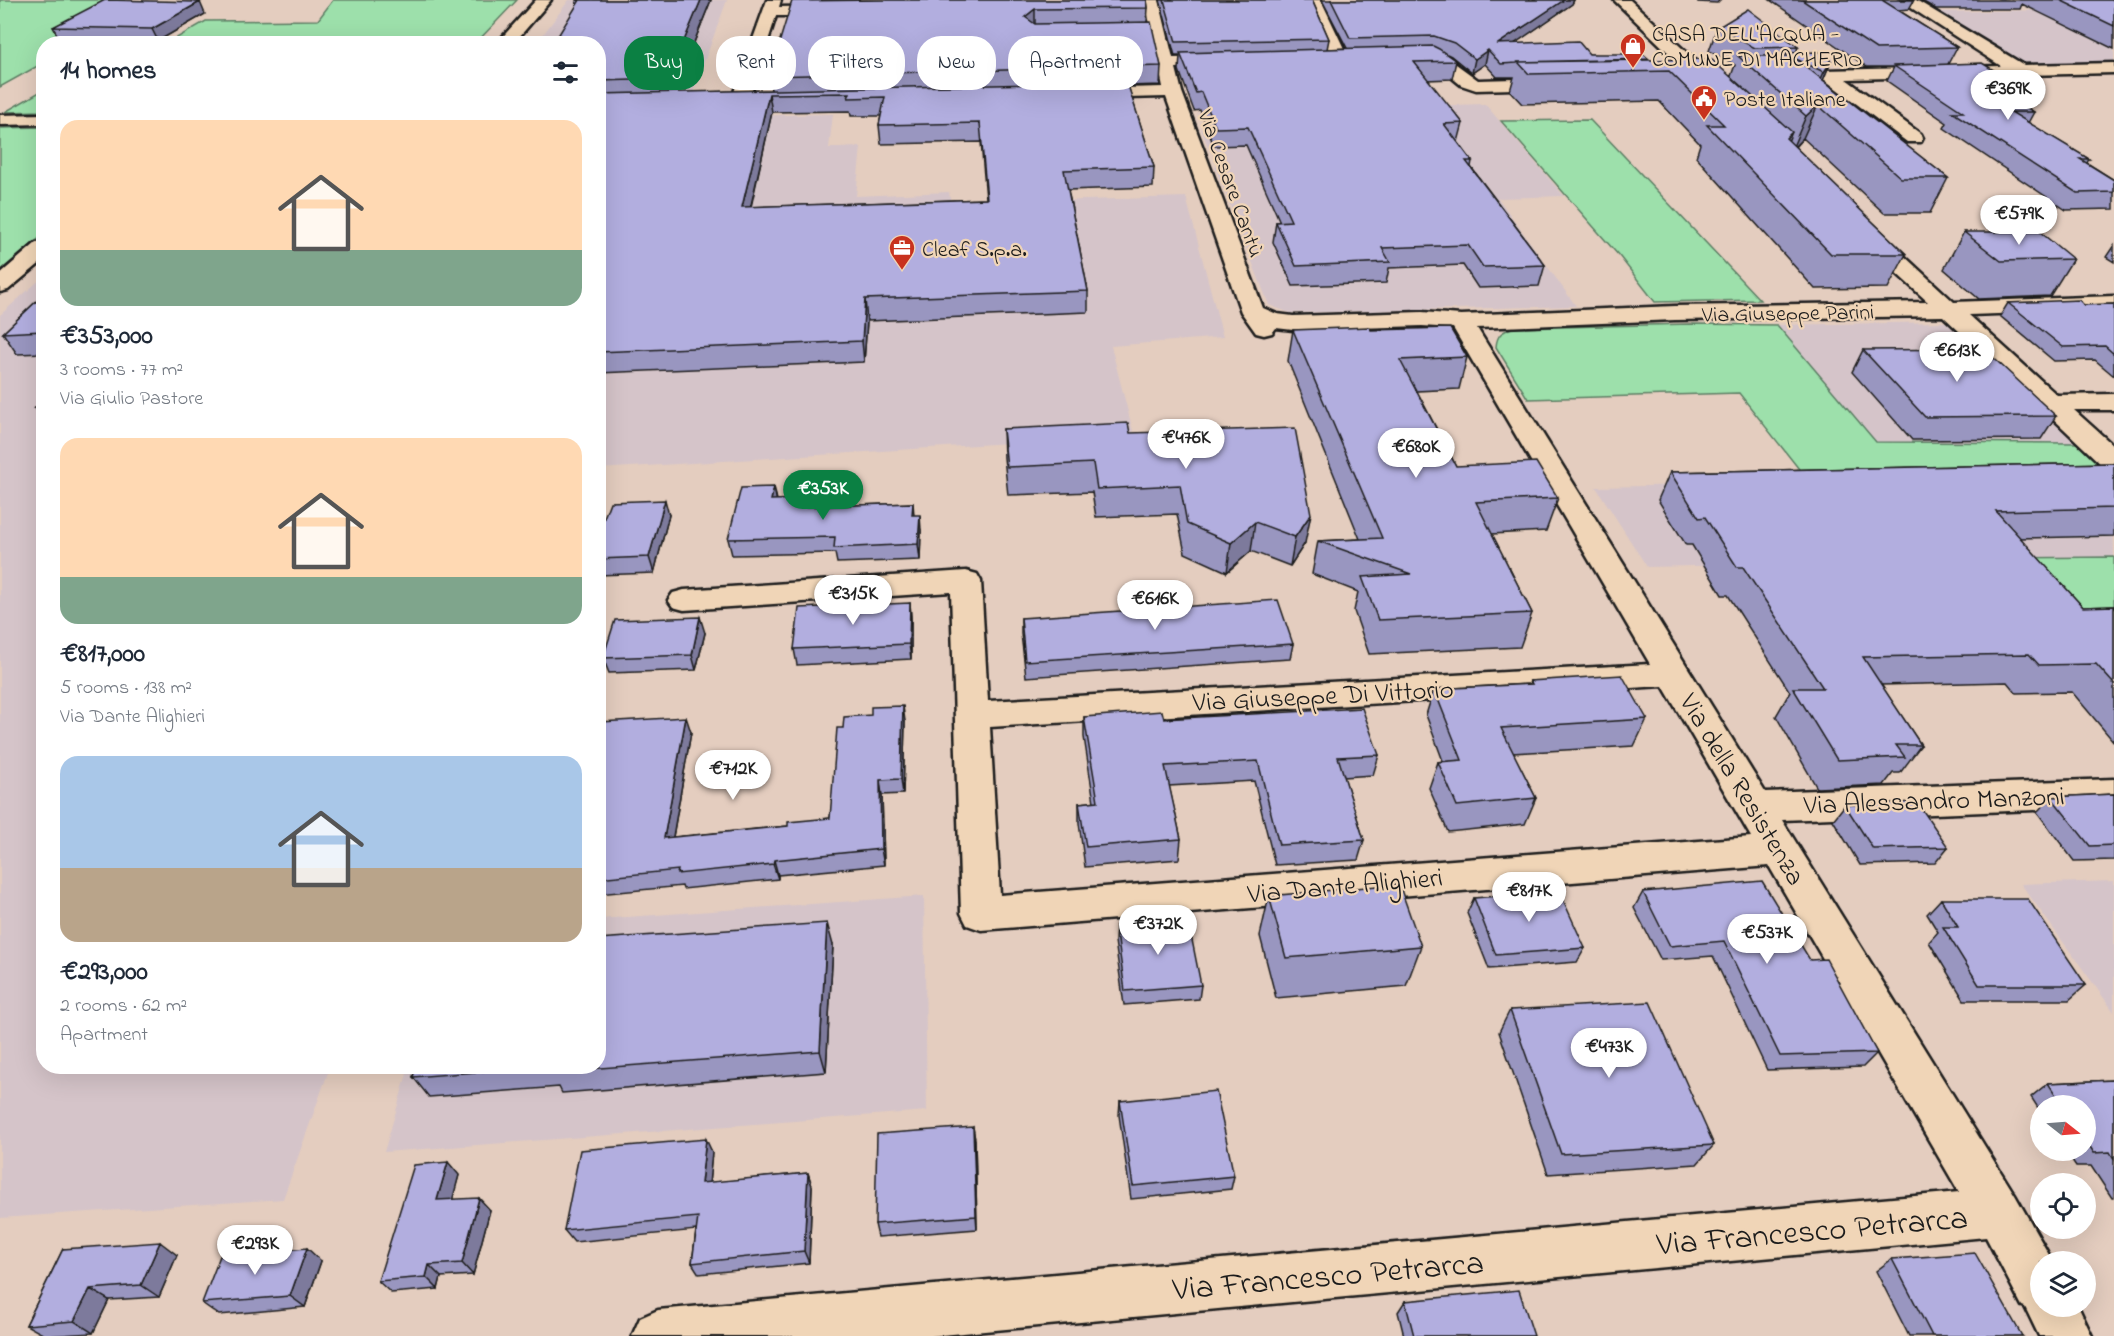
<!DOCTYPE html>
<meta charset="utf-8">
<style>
:root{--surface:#fff;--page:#f6f6f7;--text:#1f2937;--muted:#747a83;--accent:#0b8043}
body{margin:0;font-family:"Indie Flower",sans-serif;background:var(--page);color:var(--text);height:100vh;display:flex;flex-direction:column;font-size:22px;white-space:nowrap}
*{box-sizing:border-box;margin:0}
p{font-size:20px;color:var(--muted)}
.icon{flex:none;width:33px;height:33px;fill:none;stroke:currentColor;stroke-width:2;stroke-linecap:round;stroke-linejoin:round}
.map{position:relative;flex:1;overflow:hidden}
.details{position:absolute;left:36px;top:36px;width:570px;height:1038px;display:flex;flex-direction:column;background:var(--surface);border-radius:24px;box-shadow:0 6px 24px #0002}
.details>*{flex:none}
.top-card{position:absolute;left:624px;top:36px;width:570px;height:54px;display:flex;gap:12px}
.needle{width:39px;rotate:107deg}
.fabs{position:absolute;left:2030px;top:1095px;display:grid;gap:12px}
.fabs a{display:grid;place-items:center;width:66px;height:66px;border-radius:50%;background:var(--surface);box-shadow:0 6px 24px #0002;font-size:30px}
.price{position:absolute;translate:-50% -51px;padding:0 14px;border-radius:21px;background:#fff;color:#222;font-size:20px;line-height:39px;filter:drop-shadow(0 2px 3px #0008)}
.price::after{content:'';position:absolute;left:50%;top:36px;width:18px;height:14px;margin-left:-9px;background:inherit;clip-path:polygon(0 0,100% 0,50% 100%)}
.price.on{background:var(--accent);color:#fff}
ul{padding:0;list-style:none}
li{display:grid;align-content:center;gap:12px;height:318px;padding:0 24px}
li span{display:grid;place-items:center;height:186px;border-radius:18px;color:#555}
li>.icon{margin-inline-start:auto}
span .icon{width:108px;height:108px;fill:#fffc;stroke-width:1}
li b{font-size:26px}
h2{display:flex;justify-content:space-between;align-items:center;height:72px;padding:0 24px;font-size:26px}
.tag{padding:0 21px;border-radius:24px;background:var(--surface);box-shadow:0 6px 24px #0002;font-size:21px;line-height:54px}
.tag.on{background:var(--accent);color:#fff}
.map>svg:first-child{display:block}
.built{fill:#d5c4c9}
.green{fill:#9de0ab;stroke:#5c7e64;stroke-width:1.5}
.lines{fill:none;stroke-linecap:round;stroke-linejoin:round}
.minor-casing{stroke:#1c1c1c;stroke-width:5}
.minor{fill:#f0d5b7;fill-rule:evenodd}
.wall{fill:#9996c0;stroke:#1c1c1c;stroke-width:1.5;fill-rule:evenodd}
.shaded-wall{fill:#7d7a9c;stroke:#1c1c1c;stroke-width:1.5}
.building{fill:#b2aedf;stroke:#1c1c1c;stroke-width:1.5;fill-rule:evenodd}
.labels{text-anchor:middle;stroke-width:4.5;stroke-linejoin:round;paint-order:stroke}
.far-poi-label{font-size:22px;fill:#1c1c1c;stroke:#f0d5b7;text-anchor:start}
.far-street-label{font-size:22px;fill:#1c1c1c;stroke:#f0d5b7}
.street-label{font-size:27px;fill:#1c1c1c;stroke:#f0d5b7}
.near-street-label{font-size:33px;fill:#1c1c1c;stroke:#f0d5b7}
</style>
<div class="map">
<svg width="2114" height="1336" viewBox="0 0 2114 1336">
<rect width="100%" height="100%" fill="#e4cdbf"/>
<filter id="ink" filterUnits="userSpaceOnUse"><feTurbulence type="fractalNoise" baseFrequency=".0167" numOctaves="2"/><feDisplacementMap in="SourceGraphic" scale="12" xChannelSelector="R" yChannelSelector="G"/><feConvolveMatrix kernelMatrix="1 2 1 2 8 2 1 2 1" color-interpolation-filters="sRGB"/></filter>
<g filter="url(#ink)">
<!-- built -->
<path class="built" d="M569 0H727L691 98 599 100 598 44H536Z
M2114 9V64L2034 66 2020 62 1932 12Z
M1485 104 1564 196 1498 198 1576 306 1290 313 1269 305 1215 167 1224 165V157L1210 152 1201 129 1211 126 1197 113Z
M833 114 829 148 861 147 856 196 949 192 951 204 1186 197 1223 337 1111 346 1134 435 599 469V119Z
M43 277 44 1066 330 1067 283 1199 0 1218V315Z
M1946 322 2077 443 1876 442 1777 325Z
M2112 477 2114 557 1647 567 1596 487Z
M2114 881V1012L2021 884Z
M924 896 927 1111 384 1152 409 1067 598 1066 599 919Z"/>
<!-- green -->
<path class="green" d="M0 0H125L44 44 41 46 43 47V63L0 87Z
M333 0H517L476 43H168L206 21 318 20Z
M43 90V111L5 112Z
M1590 120 1760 300 1655 302 1620 257 1501 121Z
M43 127V235L0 271V128Z
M1691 324 1777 325 1876 442 2077 443 2112 477 1810 483 1739 393 1528 399 1496 347C1497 335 1501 332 1512 328Z
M2114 557V627L2067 628 2008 558Z"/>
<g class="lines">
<!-- minor casing -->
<g class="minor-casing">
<path id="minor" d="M536 0H551L513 44H496Z
M767 0H781L779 7 833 6 841 11 833 16H776L748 103 745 107H733L730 103Z
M1145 0H1159L1173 58 1223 57 1231 62 1223 67 1176 68 1182 92 1263 308 1277 314 1293 316 1422 312 1461 315 1675 306 1928 302 1860 240 1857 235 1860 230 1868 229 1876 230 1954 302 2114 296V310L1969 315 2057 395 2114 394V410H2074L2114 446V469L2104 467 2043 409 2039 408 2035 403 1943 316 1675 320 1477 328 1765 792 2114 779V807L1782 820 2015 1195 2053 1262H2040V1306H2078L2092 1336H2039L2025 1307 2022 1306 1986 1237 931 1336H632L640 1318 658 1310 1959 1192 1769 866 981 930 967 925 961 913 951 592 684 610 673 607 668 600 673 593 684 590 966 571 977 574 981 581 988 701 1650 664 1453 328 1422 326 1293 330 1276 328 1272 333 1264 335 1256 333 1241 312 1166 97 1086 99 1080 98 1077 94 1080 90 1086 89 1163 87ZM1663 686 1751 837 1000 895 990 727Z
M1307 0H1321L1349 59 1347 62 1341 64 1333 59Z
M1614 0H1630L1722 85 1725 89 1722 93H1710Z
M1899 0H1916L2024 65 2114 63V73L1846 79 1921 134 1923 138 1921 142H1907L1825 80 1780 81 1774 80 1772 76 1774 72 1780 71 2001 66Z
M1416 52 1445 56 1478 80 1557 78 1563 79 1566 83 1563 87 1557 88 1476 90 1461 85 1434 63 1410 60 1408 57Z
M44 114V124L0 125V115Z
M44 242V260L8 290 0 292V274L36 243Z"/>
</g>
<!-- minor -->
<use href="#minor" class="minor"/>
</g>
<!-- wall -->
<path class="wall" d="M576 0H711L674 93 771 90 769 76 800 0H1147L1148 8 1147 22 1161 66 1160 85 1128 86 1154 167 1153 187 1068 190 1088 291V312L867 321 864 362 598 373V44L577 6ZM850 111 851 116H881L879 125 881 144 981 142 986 199 751 207 772 112Z
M1160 0H1312L1329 39 1327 49 1347 48 1322 0H1574L1572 4 1515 43 1589 54 1649 60 1731 76 1735 65 1709 51 1717 28 1798 47 1796 53 1831 61 1823 80 1948 178 1930 213H1884L1803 138 1795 147 1906 254 1888 288 1815 289 1696 157 1700 144 1659 101 1522 104 1510 91 1514 77H1497L1485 64 1472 73 1451 56 1447 54 1456 61 1452 79 1427 80 1463 123 1458 142 1472 161 1471 167 1545 265 1539 286 1478 288 1463 265 1389 268 1386 283 1293 286 1273 242 1276 222H1280L1246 145 1214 146 1200 110 1194 111 1179 70 1180 56H1175Z
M1695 0H1720L1717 3 1698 2Z
M1770 0H1914L1909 9 1898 10 1957 47 1948 64 2029 92 2022 104 2034 112 2028 123 2089 159 2087 163 2114 180V209L2066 210 1944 128 1947 123 1887 81 1894 67H1867Z
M1920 0H2114V49L2022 4 2020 9H1936Z
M205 14 158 41 59 38 53 27Z
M1964 232 2073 259 2050 296 1979 299 1944 269Z
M2114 245V262L2106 257Z
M44 294V353L17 354 3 333Z
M2008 303 2084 305 2114 304V376L2095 360 2054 361 2000 316Z
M1293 330H1371L1467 357 1459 389 1417 391 1456 466 1558 498 1546 531 1492 534 1532 613 1520 647 1369 654 1354 611 1358 592 1312 574 1318 541 1360 539 1288 361Z
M1863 350 2056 416 2041 439 1912 440 1852 372Z
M44 399V419L35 408Z
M1003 429 1130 433 1305 543 1290 566 1251 551 1227 572 1185 553 1177 514 1096 517 1092 492 1008 495 1004 458Z
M2114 463V536L2020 538 2083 607 2114 606V742L2072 692 2016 693 2007 682 1881 685 1921 745 1900 773H1893L1884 785 1817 788 1776 716 1790 692 1728 595H1722L1692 545H1686L1658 500 1670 472Z
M774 487 777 500 804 507 913 503 914 515 921 530 920 560 837 563 835 553 732 555 728 539Z
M669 515 654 573 598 575V534Z
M910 603 911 618V659L797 665 794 649Z
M1021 618 1293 644 1290 659 1026 677 1021 634Z
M705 633 696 670 609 673 603 658Z
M1530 681 1647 719 1634 746 1513 753 1536 798 1525 824 1448 832 1429 788 1438 762 1443 761 1426 715 1434 689 1529 684Z
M1084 717 1164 719 1379 755 1373 775 1344 777 1364 840 1358 860 1275 865 1254 781 1169 786 1181 839 1179 859 1085 867 1079 823V803L1094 802 1084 737Z
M905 721 903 794 882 795 884 865 778 875V879L683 889 682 886 598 894V728L691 732 673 837 788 826 830 818 843 728Z
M2114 794V860L2074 861 2037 812 2051 797Z
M1845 805 1948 847 1935 863 1860 865 1833 820Z
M1643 892 1810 960 1877 1053 1863 1067 1767 1070 1713 956 1661 960 1634 908Z
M1269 896 1421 946 1406 986 1276 998 1260 936Z
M1474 898 1585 948 1577 962 1489 969 1467 913Z
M1941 899 2086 985 2069 1000H1964L1929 942 1938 932 1927 914Z
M1116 926 1201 985 1199 999 1124 1005 1115 941Z
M833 945 826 1072 562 1093 559 1087 429 1097 413 1077Z
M1510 1010 1714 1145 1697 1164 1548 1174 1499 1032Z
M2114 1080V1198H2112L2091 1166H2076L2065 1150H2085V1106H2040V1111L2031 1097 2048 1083Z
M1120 1101 1234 1176 1231 1189 1131 1199 1119 1115Z
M973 1127 975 1140 977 1229 878 1237 875 1224Z
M712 1152 709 1183 808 1173 812 1186 809 1263 699 1274 692 1263 696 1230 574 1242 564 1230Z
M459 1175 452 1199 490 1210 473 1275 441 1277 438 1289 391 1293 378 1281Z
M63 1249 177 1255 159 1297 109 1300 93 1333 46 1336 26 1325Z
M1892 1259 2022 1336H1909L1876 1271Z
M321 1261 305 1307 219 1315 202 1303Z
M1405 1301 1534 1336H1404L1398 1312Z"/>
<!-- shaded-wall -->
<path class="shaded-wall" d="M701 0H711L672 97 668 79Z
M1564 0H1574L1572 4 1495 57 1498 44Z
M200 2 205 14 158 41 152 29Z
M1035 9V27L1025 17Z
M1488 50 1485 64 1472 73 1475 59Z
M1831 61 1818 93 1810 104 1824 72Z
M769 94 772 112 746 227 742 207Z
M1818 105 1803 138 1792 149 1806 116Z
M1792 132 1779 163 1786 138Z
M865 299 867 321 864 362 862 341Z
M774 487 777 503 771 500Z
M665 500 669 515 654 573 649 557Z
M1311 514 1305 543 1290 566 1295 537Z
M920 515 921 530 920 560 918 544Z
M1255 522 1251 551 1227 572 1231 543Z
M910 603 911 618V659L909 644Z
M700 617 705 633 696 670 692 655Z
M903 706 905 721 903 794 901 779Z
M686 717 691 732 670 854 664 838Z
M880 780 882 795 884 865 881 849Z
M774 860 778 875V879L773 864Z
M827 923 833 945 826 1072 820 1051Z
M973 1127 975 1140 977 1229 976 1216Z
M706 1139 712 1152 708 1196 701 1183Z
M448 1162 459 1175 449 1213 437 1200Z
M808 1173 812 1186 809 1263 804 1251Z
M479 1198 490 1210 473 1275 462 1263Z
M160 1242 177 1255 159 1297 141 1285Z
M307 1248 321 1261 305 1307 290 1296Z
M429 1265 441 1277 438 1289 426 1277Z
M90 1289 109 1300 93 1333 74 1321Z"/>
<!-- building -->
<path class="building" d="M105 0 200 2 152 29 53 27Z
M576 0H701L668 79 598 81V44H553L580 0Z
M881 0H1147L1148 8 1035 9 1025 17 1035 24 1151 22 1161 66 769 76 792 1Z
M1164 0H1312L1329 39 1176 42Z
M1331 0H1564L1498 44 1578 41 1589 54H1643L1649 59 1518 62 1517 63 1501 64 1488 50 1475 59 1454 43 1434 36 1350 38Z
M1802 0H1882L1957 47 1876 49Z
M2060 0H2114V26Z
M1748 9 1798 47 1755 48 1717 28Z
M1433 46 1439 49 1456 61 1414 62 1463 123 1444 124 1472 161H1466L1545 265 1483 267 1468 245 1382 248 1390 262 1296 266 1276 222 1291 221 1248 127 1216 128 1201 92 1196 93 1180 53Z
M1820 52 1831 61 1824 72 1796 59 1948 178H1901L1818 105 1806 116 1738 56H1791L1785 53Z
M1711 59 1792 132 1786 138 1906 254H1831L1707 125H1724L1669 71 1529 74 1518 62Z
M1982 63 2029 92H2001L2034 112H2011L2089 159H2080L2114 180V192L2077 193 1952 112H1963L1894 66Z
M1127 82 1154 167 1064 170 1088 291 865 299 862 341 598 352V94ZM850 93 848 98 885 97 879 125 980 123 987 199 742 207 769 94Z
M1964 232H2040L2073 259 2001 261Z
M44 294V331L3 333Z
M2079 300 2084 305 2114 304V354L2105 346 2063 347 2008 303Z
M1369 327 1371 330 1450 328 1467 357 1400 360 1456 466 1536 462 1558 498 1476 502 1532 613 1378 620 1362 577 1411 574 1318 541 1382 538 1293 330Z
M1984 349 2056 416 1925 417 1863 350Z
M44 399V407L35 408Z
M1128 423 1130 433 1295 428 1311 514 1295 537 1255 522 1231 543 1187 524 1180 485 1097 489 1093 463 1007 467 1003 429Z
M2114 463V508L1996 511 2083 607 2114 606V684L2096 664 2039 665 2029 654 1863 657 1921 745H1896L1905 757 1837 760 1793 688H1823L1743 567H1737L1705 517 1699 518 1670 472Z
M774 487 771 500 803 499 801 507 913 503 912 515H920L918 544 834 548 835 537 728 539 741 488Z
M665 500 649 557 598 559V534L610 502Z
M1278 600 1293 644 1025 661 1021 618Z
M910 603 909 644 794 649 799 608Z
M700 617 692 655 603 658 615 620Z
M1622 675 1647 719 1501 728 1536 798 1457 806 1438 762 1462 760 1434 689 1532 684 1530 681Z
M903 706 901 779 880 780 881 849 774 860 773 864 677 874 678 870 598 878V728L600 722 686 717 664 838 788 826V822L830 818 837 728H843L844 717 871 715V707Z
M1362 708 1379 755 1338 757 1364 840 1279 845 1258 761 1165 766 1181 839 1086 847 1079 803 1098 801 1084 717 1162 711 1164 719Z
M2114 794V845L2090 846 2051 797Z
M1917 802 1948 847 1873 849 1845 805Z
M1762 881 1810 960 1826 959 1877 1053 1780 1056 1724 941 1670 946 1643 892Z
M1399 884 1421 946 1286 958 1269 896Z
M1559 891 1585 948 1496 955 1474 898Z
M1941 899H2028L2086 985H1979L1943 927H1958Z
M1188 920 1201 985 1125 991 1116 926Z
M827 923 820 1051 549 1072 550 1066H598V939Z
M1650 1002 1714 1145 1561 1154 1510 1010Z
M416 1066H550L413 1077Z
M2114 1080V1159L2110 1152 2094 1153 2085 1139V1106H2063L2048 1083Z
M1216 1091 1234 1176 1133 1186 1120 1101Z
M973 1127 976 1216 875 1224 877 1134Z
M706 1139 701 1183 808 1173 804 1251 692 1263 698 1217 564 1230 580 1150Z
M448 1162 437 1200 479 1198 462 1263 429 1265 426 1277 378 1281 414 1165Z
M160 1242 141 1285 90 1289 74 1321 26 1325 63 1249Z
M307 1248 290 1296 202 1303 220 1256Z
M1975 1253 2022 1336H1932L1892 1259Z
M1519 1290 1534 1336H1414L1405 1301Z"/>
</g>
<!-- icons -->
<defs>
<g id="shop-pin" transform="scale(1.35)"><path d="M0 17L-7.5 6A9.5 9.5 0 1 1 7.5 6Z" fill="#c8321e" stroke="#f0d5b7"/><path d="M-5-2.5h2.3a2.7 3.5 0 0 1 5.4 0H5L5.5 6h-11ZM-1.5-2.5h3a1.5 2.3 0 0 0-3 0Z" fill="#fff"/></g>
<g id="civic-pin" transform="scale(1.35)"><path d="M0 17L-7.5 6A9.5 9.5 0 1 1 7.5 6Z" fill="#c8321e" stroke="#f0d5b7"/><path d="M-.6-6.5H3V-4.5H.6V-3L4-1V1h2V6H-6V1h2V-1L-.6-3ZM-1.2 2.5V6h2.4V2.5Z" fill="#fff"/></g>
<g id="office-pin" transform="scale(1.35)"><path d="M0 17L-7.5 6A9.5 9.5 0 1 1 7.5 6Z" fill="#c8321e" stroke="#f0d5b7"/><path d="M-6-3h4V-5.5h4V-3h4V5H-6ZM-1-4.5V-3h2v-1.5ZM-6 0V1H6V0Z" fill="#fff"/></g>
</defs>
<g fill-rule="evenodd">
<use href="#shop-pin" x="1633" y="46"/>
<use href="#civic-pin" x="1704" y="98"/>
<use href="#office-pin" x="902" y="248"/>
</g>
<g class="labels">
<!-- far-poi labels -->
<g class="far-poi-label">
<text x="1652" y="41">CASA DELL'ACQUA -<tspan x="1652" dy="25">COMUNE DI MACHERIO</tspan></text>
<text x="1724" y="106">Poste Italiane</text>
<text x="922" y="256">Cleaf S.p.a.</text>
</g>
<!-- far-street labels -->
<g class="far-street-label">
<text transform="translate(1232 183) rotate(70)" y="8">Via Cesare Cantù</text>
<text transform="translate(1788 312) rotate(-1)" y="8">Via Giuseppe Parini</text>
</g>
<!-- street labels -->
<g class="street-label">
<text transform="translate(1323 695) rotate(-3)" y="9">Via Giuseppe Di Vittorio</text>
<text transform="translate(1743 789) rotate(59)" y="9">Via della Resistenza</text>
<text transform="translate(1934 800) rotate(-2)" y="9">Via Alessandro Manzoni</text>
<text transform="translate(1345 885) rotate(-5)" y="9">Via Dante Alighieri</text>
</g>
<!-- near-street labels -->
<g class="near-street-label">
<text transform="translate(1812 1229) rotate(-5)" y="12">Via Francesco Petrarca</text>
<text transform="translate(1328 1274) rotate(-5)" y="12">Via Francesco Petrarca</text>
</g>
</g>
</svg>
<div class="fabs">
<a><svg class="needle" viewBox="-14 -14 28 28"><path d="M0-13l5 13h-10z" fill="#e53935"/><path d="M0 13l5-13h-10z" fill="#747a83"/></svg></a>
<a><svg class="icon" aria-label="locate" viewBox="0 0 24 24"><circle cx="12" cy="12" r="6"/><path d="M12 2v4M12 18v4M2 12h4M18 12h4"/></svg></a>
<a><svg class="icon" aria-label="layers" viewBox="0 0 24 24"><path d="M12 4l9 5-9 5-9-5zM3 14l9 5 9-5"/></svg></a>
</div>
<b class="price" style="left:2008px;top:121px">€369K</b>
<b class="price" style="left:2019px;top:246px">€579K</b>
<b class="price" style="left:1957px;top:383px">€613K</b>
<b class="price" style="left:1186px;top:470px">€476K</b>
<b class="price" style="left:1416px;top:479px">€680K</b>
<b class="price on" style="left:823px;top:521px">€353K</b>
<b class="price" style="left:853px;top:626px">€315K</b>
<b class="price" style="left:1155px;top:631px">€616K</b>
<b class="price" style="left:733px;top:801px">€712K</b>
<b class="price" style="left:1529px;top:923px">€817K</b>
<b class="price" style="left:1158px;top:956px">€372K</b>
<b class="price" style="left:1767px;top:965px">€537K</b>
<b class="price" style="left:1609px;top:1079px">€473K</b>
<b class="price" style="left:255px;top:1276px">€293K</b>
<div class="top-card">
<a class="tag on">Buy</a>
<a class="tag">Rent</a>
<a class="tag">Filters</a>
<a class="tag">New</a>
<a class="tag">Apartment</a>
</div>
<section class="details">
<h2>14 homes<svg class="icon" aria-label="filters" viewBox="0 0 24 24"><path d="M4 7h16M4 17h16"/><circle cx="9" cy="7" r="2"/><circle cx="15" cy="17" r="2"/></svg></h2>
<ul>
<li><span style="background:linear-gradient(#ffd9b3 70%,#7fa58c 0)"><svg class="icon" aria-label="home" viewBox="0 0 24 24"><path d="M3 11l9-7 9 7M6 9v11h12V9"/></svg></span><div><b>€353,000</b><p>3 rooms · 77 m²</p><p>Via Giulio Pastore</p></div></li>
<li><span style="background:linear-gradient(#ffd9b3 75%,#7fa58c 0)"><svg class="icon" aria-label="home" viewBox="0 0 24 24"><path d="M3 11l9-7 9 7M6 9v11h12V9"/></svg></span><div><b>€817,000</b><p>5 rooms · 138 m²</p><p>Via Dante Alighieri</p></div></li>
<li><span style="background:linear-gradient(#a9c7e8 60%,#b9a48a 0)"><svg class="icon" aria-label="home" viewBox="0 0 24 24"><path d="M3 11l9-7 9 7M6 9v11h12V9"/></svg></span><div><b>€293,000</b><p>2 rooms · 62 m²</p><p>Apartment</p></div></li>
</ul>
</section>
</div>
